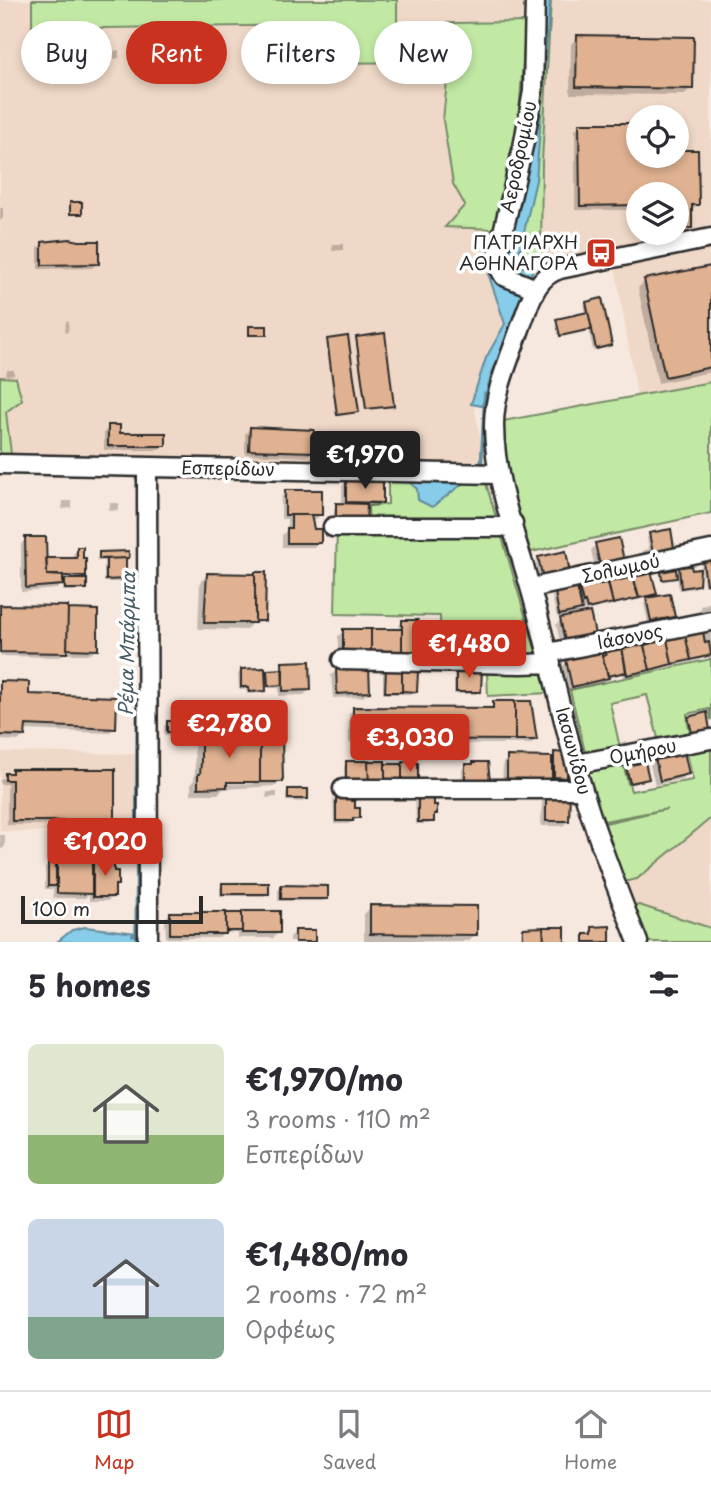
<!DOCTYPE html>
<meta charset="utf-8">
<style>
:root{--surface:#fff;--page:#f2f2f3;--text:#2b2b33;--muted:#7c7c81;--line:#e1e1e2;--accent:#c8321e}
body{margin:0;font-family:"Playpen Sans",sans-serif;background:var(--page);color:var(--text);height:100vh;display:flex;flex-direction:column;font-size:26px;white-space:nowrap}
*{box-sizing:border-box;margin:0}
p{font-size:23px;color:var(--muted)}
.icon{flex:none;width:38px;height:38px;fill:none;stroke:currentColor;stroke-width:2;stroke-linecap:round;stroke-linejoin:round}
.map{position:relative;height:942px;overflow:hidden}
.sheet{display:flex;flex-direction:column;background:var(--surface);flex:1}
.sheet>*{flex:none}
.banner{position:absolute;left:21px;top:21px;width:670px;height:63px;display:flex;gap:14px}
.fabs{position:absolute;left:626px;top:105px;display:grid;gap:14px}
.fabs a{display:grid;place-items:center;width:63px;height:63px;border-radius:50%;background:var(--surface);box-shadow:0 4px 10px #0003;font-size:35px}
.scale{position:absolute;left:21px;bottom:18px;width:182px;box-sizing:border-box;padding-left:7px;border:4px solid #2b2b2b;border-top:0;font-size:19px;line-height:24px;white-space:nowrap;color:#2b2b2b;-webkit-text-stroke:5px #fff;paint-order:stroke}
.price{position:absolute;translate:-50% -60px;padding:0 16px;border-radius:7px;background:var(--accent);color:#fff;font-size:23px;line-height:46px;filter:drop-shadow(0 2px 4px #0008)}
.price::after{content:'';position:absolute;left:50%;top:42px;width:21px;height:16px;margin-left:-10px;background:inherit;clip-path:polygon(0 0,100% 0,50% 100%)}
.price.selected{background:#222;color:#fff}
ul{padding:0;list-style:none}
li{display:flex;align-items:center;gap:21px;height:175px;padding:0 28px}
li span{display:grid;place-items:center;flex:none;width:196px;height:140px;border-radius:10px;color:#555}
li>.icon{margin-inline-start:auto}
span .icon{width:84px;height:84px;fill:#fffc;stroke-width:1}
li b{font-size:30px}
h2{display:flex;justify-content:space-between;align-items:center;height:84px;padding:0 28px;font-size:30px}
.pill{padding:0 24px;border-radius:32px;background:var(--surface);box-shadow:0 4px 10px #0003;font-size:24px;line-height:63px}
.pill.selected{background:var(--accent);color:#fff}
.menu{display:flex;justify-content:space-around;align-items:center;height:98px;border-top:2px solid var(--line);background:var(--surface);font-size:19px;color:var(--muted)}
.menu a{display:grid;justify-items:center;gap:4px}
.menu .selected{color:var(--accent)}
.map>svg:first-child{display:block}
.built{fill:#efd8c7;fill-rule:evenodd}
.green{fill:#c1e9a4;stroke:#768a68;stroke-width:2}
.water{fill:#87cce8;stroke:#628c9c;stroke-width:2}
.shadow{fill:#0003;fill-rule:evenodd}
.lines{fill:none;stroke-linecap:round;stroke-linejoin:round}
.stream{stroke:#628c9c;stroke-width:3.5}
.building{fill:#e0b291;stroke:#2b2b2b;stroke-width:2}
.minor-casing{stroke:#2b2b2b;stroke-width:23}
.minor{stroke:#fff;stroke-width:18}
.labels{text-anchor:middle;stroke-width:7;stroke-linejoin:round;paint-order:stroke}
.street-label{font-size:18px;fill:#2b2b2b;stroke:#fff}
.poi-label{font-size:18px;fill:#2b2b2b;stroke:#fff;text-anchor:end}
.water-label{font-size:19px;font-style:italic;fill:#475b64;stroke:#fff}
</style>
<div class="map">
<svg width="711" height="942" viewBox="0 0 711 942">
<rect width="100%" height="100%" fill="#f6e8de"/>
<filter id="ink" filterUnits="userSpaceOnUse"><feTurbulence type="fractalNoise" baseFrequency=".0143" numOctaves="2"/><feDisplacementMap in="SourceGraphic" scale="14" xChannelSelector="R" yChannelSelector="G"/><feConvolveMatrix kernelMatrix="1 2 1 2 8 2 1 2 1" color-interpolation-filters="sRGB"/></filter>
<g filter="url(#ink)">
<!-- built -->
<path class="built" d="M0 0H711V231L531 268 474 407 487 470 0 454ZM639 117H677V156H639ZM639 194H677V233H639Z
M711 234V382L637 395 615 266Z
M0 752 135 754V834L0 831Z
M711 800V942H647L599 822Z"/>
<!-- green -->
<path class="green" d="M32 0H397V24L526 22 518 127 494 229 445 227 465 205 453 184 443 120 449 62 309 63 308 25 32 29Z
M533 0H551L542 161 541 255 523 270 513 269Z
M0 377 16 378 22 400 6 412 11 454H0Z
M711 382V513L531 552 504 469 503 421Z
M388 479 485 480 548 693 488 696 485 624H461V663L440 662V616L335 614 337 527 369 528 368 506 388 504Z
M711 659V720L709 709 687 714 691 736 659 742 647 695 610 703 621 752 596 754 585 752 570 690Z
M711 744V818L637 879 623 882 601 824 667 809 599 822 585 766 622 760 631 791 693 780 686 748Z
M639 905 711 928V942H647L633 906Z"/>
<!-- water -->
<path class="water" d="M531 0H550L536 180 516 267H534L514 314 512 330 492 373 482 406 471 404 486 358 505 324 489 276 528 107Z
M412 468 473 476 432 507 418 500 417 489 409 482Z
M85 927 136 933V942H57L72 930Z"/>
<!-- shadow -->
<path class="shadow" d="M578 37 691 88 684 95 570 94 571 44Z
M244 47 250 48 249 56H243Z
M294 47V55L288 56V48Z
M206 48V56L200 57V49Z
M163 49V57L157 58V50Z
M119 50V58L114 59V51Z
M580 125 639 156H677L697 205 692 210 691 227 686 232H677V194H639V210H575V130Z
M0 208H3V218L0 221Z
M43 243 97 263 92 268 38 269V248Z
M333 244H343V250L332 251Z
M711 267V372L658 383 638 288 645 281Z
M587 303 610 345 607 348 593 351 589 330 559 336 556 321 585 314 584 306Z
M66 321H69L68 332H65Z
M357 338 391 406 365 409Z
M328 340 356 412 337 415Z
M7 370H14V375L6 376Z
M109 427 118 435 164 445 159 450H104V432Z
M250 429 312 451 307 457 245 454V434Z
M347 481 381 502 376 507H365L333 527 334 508 337 505H342V486Z
M286 492 321 514 316 519H310L313 530 320 542 314 547H282V535L287 530V519H281V497Z
M63 501H72V508L62 509Z
M110 503H119V510L109 511Z
M669 531 651 560 643 559 642 551 649 549 647 538 650 535Z
M26 539 45 560 73 559V554L78 549 84 577 81 580 86 588 83 591H63V583L57 589 21 592V544Z
M618 540 596 574 591 550 596 545Z
M100 553 128 558 124 561 125 579 121 582H104V561H96Z
M564 553 540 581 536 562 539 559Z
M711 562V586H704L701 566Z
M680 569 698 584 694 588 679 590 677 576 662 580V573L675 574Z
M208 575 263 620 260 623H252L246 630 198 629 200 582Z
M634 577 655 593 649 599 673 616 670 620 648 623 644 603 650 597 584 611 583 607 577 613 557 617 552 597 555 594 577 592 580 589 630 578V581Z
M711 602V615L702 617 700 606Z
M0 606 96 611V649L91 654H63L60 657 0 656Z
M561 620 593 634 588 639 561 645 556 625Z
M403 622 416 651 413 655 338 658V636L344 631H399V625Z
M467 627 480 645 477 649H464V630Z
M427 629 434 648 431 651H424L423 632Z
M711 630V660L708 657 624 677 623 674 607 678 602 683 567 691 562 667 567 662 601 659 607 654 622 649 642 644 643 647Z
M126 645H137V650L125 651Z
M283 664 309 690 304 695 279 696V688H264L261 693 247 694 246 689H239L238 674 241 670 264 676 268 672 278 671Z
M337 670 368 692 363 697 333 698 331 675Z
M386 670 416 691 412 694H383V673Z
M457 670 480 691 476 694H454V673Z
M0 683 27 696 114 728 109 733 24 730V736L18 741 0 740Z
M494 703 536 739 531 744 349 743V714L354 709 489 710Z
M706 714 711 733 691 742 686 721 689 718Z
M167 723 187 732 183 735H164V726Z
M201 738 281 781 276 786 223 789 218 794H191V783L194 780 195 771 194 745ZM254 780V784H218V781Z
M627 741 630 750 621 753 619 743Z
M555 754 565 777 562 780H550L502 788 503 763 508 758H551Z
M655 760 687 774 682 779 655 785 650 765Z
M347 763 384 766 344 789V766Z
M465 766 488 782H462V769Z
M627 768 647 778 644 781 627 785 624 771Z
M13 770 114 820 108 825H7V784H0V780Z
M289 791 306 798 303 802 286 801V794Z
M267 792H277V797L266 798Z
M547 795 568 821 563 826H541L542 800Z
M418 796 435 813 429 824H416L415 799Z
M337 797 358 817 355 821 348 824H334L333 800Z
M0 835H5V846L2 849H0Z
M71 859 90 867 101 860 113 872 116 885 113 888V896L108 901H89V894L85 898H53V889H45V868L48 865 67 863Z
M223 884 268 893 264 896H220V887Z
M282 887 326 898 323 901H278V890Z
M371 907 475 934 468 941 368 942 364 941V914Z
M171 913 278 933 273 938H238V933H224L219 938H166L165 918Z
M524 929 563 942H521V932Z
M295 932 313 942H290V937Z"/>
<g class="lines">
<!-- stream -->
<path class="stream" d="M481 469 485 393
M136 473 139 489
M133 935 136 933C138 841 135 749 139 658"/>
</g>
<!-- building -->
<path class="building" d="M577 35 694 37 693 89 576 87Z
M579 123H639V156H677V123H682V150H698L699 205H692V228H680V205H677V194H639V205L580 206Z
M70 202H82V214H70Z
M70 239 79 241H99V264L42 265V242Z
M711 266V367L665 377 644 279Z
M602 298 612 345 596 349 586 302Z
M588 312 592 329 560 336 556 319Z
M249 326H267V335H249Z
M385 333 394 406 366 409 356 337Z
M348 336 359 412 337 415 327 339Z
M108 425H120V433H166V446H108Z
M250 427 314 430 313 452 249 450Z
M346 479H383V503L346 502Z
M285 490H322V515H285Z
M336 503 367 504 366 525H336Z
M291 515H311L314 529H321V543H287V528H291Z
M671 529 675 554 654 558 649 533Z
M25 537H46L47 575H63V585L26 588Z
M619 538 625 565 601 570 595 543Z
M77 547H83V558H86V577L47 575 46 558H77Z
M129 551V558L99 559V552Z
M566 551 570 573 543 579 538 557Z
M126 558V579L106 580V559Z
M711 560V584H706L703 561Z
M691 566 692 570 700 569 699 585 681 588 679 567Z
M676 569 677 578 662 580 661 572Z
M651 571 657 594 639 598 633 575Z
M255 572H266L265 621H255Z
M207 573 255 574V623H204Z
M631 576 639 598 613 604 608 581Z
M65 579H87V589H65Z
M607 580 613 603 587 609 585 602 583 603 579 587Z
M577 587 582 610 559 615 555 592Z
M670 594 675 617 651 621 646 598Z
M0 605 68 606 67 653 0 652Z
M68 609 98 610V650L67 649Z
M590 612 595 634 565 641 560 618Z
M402 620H418V652H402Z
M467 626H482V646H467Z
M426 627H436V649H426Z
M343 629H371V654H343Z
M371 629H402V654H371Z
M703 631 705 643 709 642 711 655 691 660 685 635Z
M685 635 691 660 672 664 667 639Z
M667 639 672 664 650 670 644 645Z
M643 642 650 670 627 675 622 647Z
M622 648 626 672 608 676 602 656 606 655V652Z
M601 652 609 678 572 687 566 660Z
M310 661 311 690 283 691 282 662Z
M369 667 370 692 337 694 336 668Z
M265 668 266 691 249 692V687H241V669Z
M386 668H402V692H385Z
M456 668H482L481 692H456Z
M283 669V685L268 686 267 670Z
M402 671H418L417 692 402 691Z
M0 681 29 682V694L117 697 116 729 26 725 25 736 0 735Z
M493 701H515V740L353 739V707L493 708Z
M515 701H531L537 740H515Z
M707 712 711 736 694 740 688 717Z
M167 721H188V732H167Z
M260 735V782H227V787L198 788V774H200L201 763V736Z
M260 735H282L283 782H260Z
M684 751 689 774 660 781 655 758Z
M554 752 567 753V778L554 777Z
M507 756 552 757V784H507Z
M346 761H368L369 786H346Z
M368 761H385V786H369Z
M404 761 418 763V786H402V764Z
M473 762H488L490 782H483V780H465V764H473Z
M645 762 649 779 630 783 626 766Z
M385 764H402V786H385Z
M12 769H115V821H12V780H5V773H12Z
M288 789H308V799H288Z
M546 793H570L569 821H546Z
M418 794H434V805H437V814H434V822H418Z
M336 796H351V801H355V808H360V818H353V821H336Z
M70 857 92 858V894L57 893V861H70Z
M100 858H114V871H118V885H115V897H93V861H100Z
M48 863H56V886H48Z
M222 883H269V894H222Z
M281 885 328 886V899H281Z
M370 905 477 906V935L370 934Z
M242 911H280V933H242Z
M170 912H226V934H170Z
M226 913H242V931H226Z
M610 926V942H584V934H592V927Z
M543 927 544 942H523V928Z
M543 927H565V942H544Z
M295 930H315V942H295Z"/>
<g class="lines">
<!-- minor casing -->
<g class="minor-casing">
<path id="minor" d="M535 0 533 91 524 142 496 262 504 276 536 289
M0 464 498 474
M333 527H501L513 523
M531 588 711 550
M548 653 711 621
M342 660 521 664 551 663
M576 764 711 739
M343 789H582
M148 942 147 470 149 467
M638 942C619 894 600 846 585 797 565 733 552 666 534 601 519 545 494 483 494 425 494 390 511 356 522 323 530 302 536 276 560 269L711 238"/>
</g>
<!-- minor -->
<use href="#minor" class="minor"/>
</g>
</g>
<!-- icons -->
<defs>
<g id="bus-square" transform="scale(1.575)"><rect x="-9" y="-9" width="18" height="18" rx="4" fill="#c8321e" stroke="#fff"/><path d="M-5-6H5V4H4V6H2V4H-2V6H-4V4H-5ZM-3.5-4V0h7V-4ZM-3.5 1.2v1.5H-2V1.2ZM2 1.2v1.5H3.5V1.2Z" fill="#fff"/></g>
</defs>
<g fill-rule="evenodd">
<use href="#bus-square" x="601" y="253"/>
</g>
<g class="labels">
<!-- street labels -->
<g class="street-label">
<text transform="translate(519 157) rotate(-78)" y="6">Αεροδρομίου</text>
<text transform="translate(228 469) rotate(1)" y="6">Εσπερίδων</text>
<text transform="translate(621 569) rotate(-12)" y="6">Σολωμού</text>
<text transform="translate(630 637) rotate(-11)" y="6">Ιάσονος</text>
<text transform="translate(573 751) rotate(75)" y="6">Ιασωνίδου</text>
<text transform="translate(643 752) rotate(-11)" y="6">Ομήρου</text>
</g>
<!-- poi labels -->
<g class="poi-label">
<text x="578" y="249">ΠΑΤΡΙΑΡΧΗ<tspan x="578" dy="21">ΑΘΗΝΑΓΟΡΑ</tspan></text>
</g>
<!-- water labels -->
<g class="water-label">
<text transform="translate(127 644) rotate(-89)" y="7">Ρέμα Μπάρμπα</text>
</g>
</g>
</svg>
<div class="fabs">
<a><svg class="icon" aria-label="locate" viewBox="0 0 24 24"><circle cx="12" cy="12" r="6"/><path d="M12 2v4M12 18v4M2 12h4M18 12h4"/></svg></a>
<a><svg class="icon" aria-label="layers" viewBox="0 0 24 24"><path d="M12 4l9 5-9 5-9-5zM3 14l9 5 9-5"/></svg></a>
</div>
<div class="scale">100 m</div>
<b class="price selected" style="left:365px;top:491px">€1,970</b>
<b class="price" style="left:469px;top:680px">€1,480</b>
<b class="price" style="left:229px;top:760px">€2,780</b>
<b class="price" style="left:410px;top:774px">€3,030</b>
<b class="price" style="left:105px;top:878px">€1,020</b>
<div class="banner">
<a class="pill">Buy</a>
<a class="pill selected">Rent</a>
<a class="pill">Filters</a>
<a class="pill">New</a>
</div>
</div>
<section class="sheet">
<h2>5 homes<svg class="icon" aria-label="filters" viewBox="0 0 24 24"><path d="M4 7h16M4 17h16"/><circle cx="9" cy="7" r="2"/><circle cx="15" cy="17" r="2"/></svg></h2>
<ul>
<li><span style="background:linear-gradient(#dfe7d0 65%,#8fb573 0)"><svg class="icon" aria-label="home" viewBox="0 0 24 24"><path d="M3 11l9-7 9 7M6 9v11h12V9"/></svg></span><div><b>€1,970/mo</b><p>3 rooms · 110 m²</p><p>Εσπερίδων</p></div></li>
<li><span style="background:linear-gradient(#c9d6e8 70%,#7fa58c 0)"><svg class="icon" aria-label="home" viewBox="0 0 24 24"><path d="M3 11l9-7 9 7M6 9v11h12V9"/></svg></span><div><b>€1,480/mo</b><p>2 rooms · 72 m²</p><p>Ορφέως</p></div></li>
</ul>
</section>
<nav class="menu">
<a class="selected"><svg class="icon" aria-label="map" viewBox="0 0 24 24"><path d="M3 6l6-2 6 2 6-2v14l-6 2-6-2-6 2zM9 4v14M15 6v14"/></svg>Map</a>
<a><svg class="icon" aria-label="saved" viewBox="0 0 24 24"><path d="M7 4h10v16l-5-4-5 4z"/></svg>Saved</a>
<a><svg class="icon" aria-label="home" viewBox="0 0 24 24"><path d="M3 11l9-7 9 7M6 9v11h12V9"/></svg>Home</a>
</nav>
